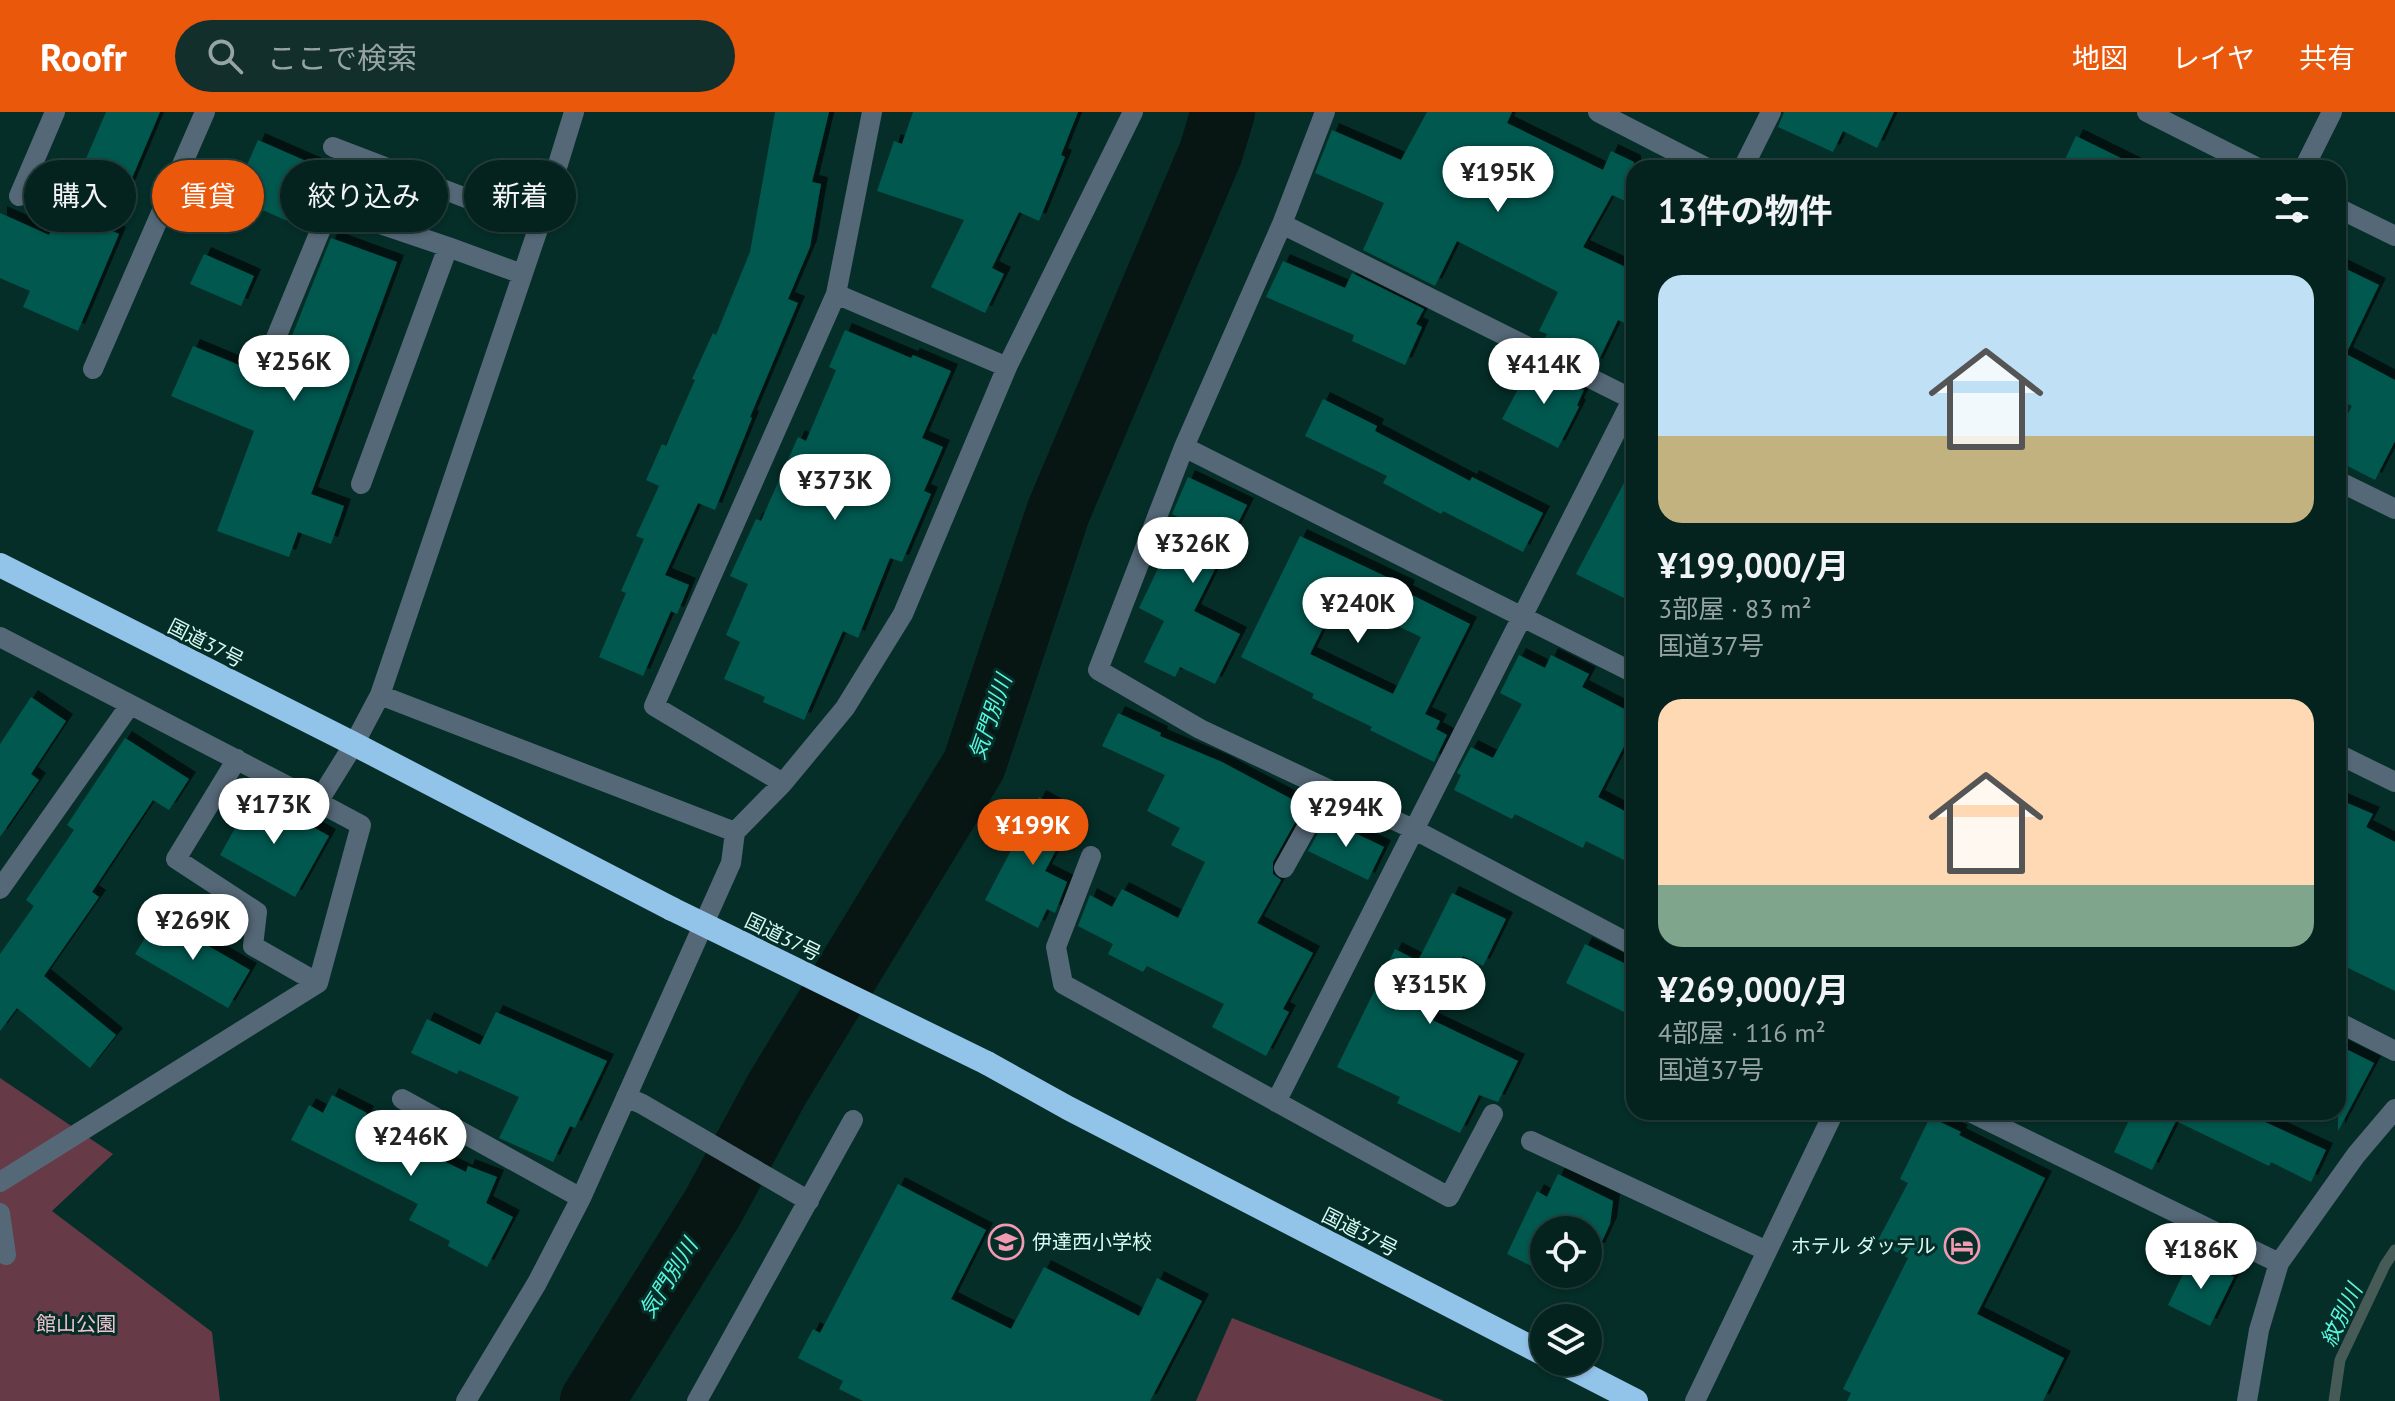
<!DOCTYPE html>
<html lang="ja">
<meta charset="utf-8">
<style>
:root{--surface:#04221e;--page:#122f2b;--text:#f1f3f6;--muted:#97a4a4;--line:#253f3c;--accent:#ea580c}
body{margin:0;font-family:"PT Sans","Noto Sans JP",sans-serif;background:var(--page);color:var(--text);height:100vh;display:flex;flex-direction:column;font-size:30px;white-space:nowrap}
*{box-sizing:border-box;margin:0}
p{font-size:26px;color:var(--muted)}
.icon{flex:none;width:44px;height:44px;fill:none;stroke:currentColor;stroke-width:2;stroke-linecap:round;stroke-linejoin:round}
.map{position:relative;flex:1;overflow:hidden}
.panel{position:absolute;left:1626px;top:48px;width:720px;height:960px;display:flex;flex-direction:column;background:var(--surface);border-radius:24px;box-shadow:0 2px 6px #0004,0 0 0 2px var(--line)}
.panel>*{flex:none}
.guide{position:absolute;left:24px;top:48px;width:760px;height:72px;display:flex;gap:16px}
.tools{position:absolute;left:1530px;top:1104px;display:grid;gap:16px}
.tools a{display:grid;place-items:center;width:72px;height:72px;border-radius:50%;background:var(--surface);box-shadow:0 2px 6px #0004,0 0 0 2px var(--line);font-size:40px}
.price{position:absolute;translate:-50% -68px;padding:0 18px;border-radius:28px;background:#fff;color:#222;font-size:26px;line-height:52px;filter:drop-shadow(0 2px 4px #0008)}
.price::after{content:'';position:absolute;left:50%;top:48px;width:24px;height:18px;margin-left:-12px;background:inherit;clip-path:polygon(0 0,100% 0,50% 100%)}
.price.active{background:var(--accent);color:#fff}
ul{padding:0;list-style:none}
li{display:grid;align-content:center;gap:16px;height:424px;padding:0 32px}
li span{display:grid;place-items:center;height:248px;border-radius:24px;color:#555}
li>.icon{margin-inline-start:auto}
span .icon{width:144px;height:144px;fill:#fffc;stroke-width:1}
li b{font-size:34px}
h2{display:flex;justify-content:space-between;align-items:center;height:96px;padding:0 32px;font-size:34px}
.tag{padding:0 28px;border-radius:36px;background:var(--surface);box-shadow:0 2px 6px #0004,0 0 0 2px var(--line);font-size:28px;line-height:72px}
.tag.active{background:var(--accent);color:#fff}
header{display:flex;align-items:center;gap:48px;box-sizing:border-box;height:112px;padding:0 40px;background:var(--accent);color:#fff}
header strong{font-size:38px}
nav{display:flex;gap:44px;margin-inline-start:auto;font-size:28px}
.search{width:560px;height:72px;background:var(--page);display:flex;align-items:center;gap:20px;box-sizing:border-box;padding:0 28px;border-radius:44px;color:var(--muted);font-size:30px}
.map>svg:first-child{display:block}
.green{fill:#663a47}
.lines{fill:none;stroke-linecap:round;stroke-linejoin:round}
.stream{stroke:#465a56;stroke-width:11}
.river{stroke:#071513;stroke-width:64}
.building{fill:#02594f;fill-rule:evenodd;filter:url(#shadow)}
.minor{stroke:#556877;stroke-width:20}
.highway{stroke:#92c3e9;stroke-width:24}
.highway-bridge{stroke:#92c3e9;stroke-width:24}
.labels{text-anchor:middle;stroke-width:6;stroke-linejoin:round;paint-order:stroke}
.street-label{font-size:20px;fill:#d8faf3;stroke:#052e28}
.poi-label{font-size:20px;fill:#d8faf3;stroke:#052e28;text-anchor:start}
.park-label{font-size:20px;fill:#f2c4cf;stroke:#052e28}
.water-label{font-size:22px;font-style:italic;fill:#59f6df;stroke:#052e28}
</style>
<header>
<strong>Roofr</strong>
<div class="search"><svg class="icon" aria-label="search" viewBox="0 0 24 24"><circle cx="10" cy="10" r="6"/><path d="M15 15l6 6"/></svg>ここで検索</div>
<nav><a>地図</a><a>レイヤ</a><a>共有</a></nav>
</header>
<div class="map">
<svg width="2395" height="1289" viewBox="0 0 2395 1289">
<defs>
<filter id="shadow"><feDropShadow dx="7" dy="-7" stdDeviation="0" flood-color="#0009"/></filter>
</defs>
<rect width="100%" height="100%" fill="#052e28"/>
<!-- green -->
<path class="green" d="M0 966 113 1042 52 1099 212 1220 220 1289H0Z
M1232 1206 1444 1289H1196Z"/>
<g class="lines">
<!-- stream -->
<path class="stream" d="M2334 1289 2340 1248 2385 1153 2395 1138"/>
<!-- river -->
<path class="river" d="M592 1289 713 1095 777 977 974 653 1059 398 1211 40 1223 0"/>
</g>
<!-- building -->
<path class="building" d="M106 0H160L110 118 119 122 78 219 23 195 30 179 0 166V101L49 123 60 96 64 98Z
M775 0H829L812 70 821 72 810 135 788 187 798 191 750 305 752 306 715 398 698 391 665 463 689 473 677 502 671 499 643 564 599 545 626 481 621 479 644 427 636 424 659 374 646 368 662 332 666 334 695 268 692 267 713 221 716 223 750 140Z
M913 0H1078L1061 43 1065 45 1039 109 1019 100 992 156 1004 162 985 201 931 175 964 108 877 79 894 29 902 32Z
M1427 0H1512L1507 11 1603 58 1611 39 1634 50V93L1612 83 1583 135 1634 159V215L1618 208 1596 254 1544 228 1547 222 1539 219 1558 180 1457 129 1435 174 1363 138 1384 91 1315 61 1332 18 1401 48Z
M1784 0H1894L1877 36 1843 19 1833 40 1778 15Z
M2076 24 2141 56H2061Z
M258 28 315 53 290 110 233 85Z
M331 126 397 150 311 382 344 394 331 432 298 420 289 445 217 419 254 319 171 284 193 234 266 264 270 255 278 259Z
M204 142 254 164 241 194 190 172Z
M1283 149 1345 176 1352 161 1424 197 1416 212 1422 215 1405 253 1352 229 1354 223 1266 185Z
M2338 153 2379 173 2346 242 2395 268V329L2375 368 2338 349V340L2348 321 2340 317 2352 294 2338 287Z
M845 218 911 246 913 243 951 259 922 326 943 335 924 379 931 382 902 450 890 446 858 526 843 519 804 608 763 590 765 585 724 567 740 530 726 523 748 472 730 464 756 407 761 409 798 325 806 329 836 258 829 255Z
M1532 251 1584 278 1577 293 1579 295 1558 336 1502 307Z
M1323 287 1377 314 1375 319 1470 369 1472 365 1543 401 1523 440 1443 399 1441 402 1383 371 1387 364 1305 324Z
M1634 352V491L1576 462Z
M1188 365 1247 393 1194 499 1240 522 1215 572 1180 555 1175 565 1144 550 1164 509 1139 496 1182 407 1172 402Z
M1300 424 1408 475 1406 480 1470 512 1425 602 1440 609 1436 617 1447 623 1434 650 1370 618 1372 615 1312 586 1314 582 1241 545ZM1338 486 1421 525 1393 582 1310 542Z
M1519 543 1545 556 1551 543 1589 562 1582 575 1634 602V615L1598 685 1634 704V753L1586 729 1583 736 1515 702 1512 707 1454 678 1461 663 1457 661 1471 635 1493 646 1522 592 1500 581Z
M31 585 66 609 31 662 39 668 0 725V632Z
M1118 601 1161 621 1160 624 1222 650 1297 690 1295 693 1303 696 1273 750V762L1281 768 1257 811 1313 841 1283 897 1289 900 1266 944 1212 915 1224 892 1147 854 1143 860 1108 842 1113 832 1078 814 1090 783 1112 795 1122 777 1178 806 1205 750 1171 733 1180 716 1147 699 1165 663 1102 634Z
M125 626 189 667 169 698 153 688 92 780 99 785 44 864 116 923 90 956 17 896 0 919V842L34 794 26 788 74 718 67 713Z
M254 682 329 724 295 785 220 743Z
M1039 685 1074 704 1045 759 1067 770 1055 801 1047 797 1038 816 985 788Z
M2338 687 2373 702 2366 715 2395 730V879L2338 851Z
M1326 707 1384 735 1368 768 1308 739Z
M1452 781 1506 807 1483 854 1463 844 1432 908 1518 949 1498 990 1479 983 1460 1021 1397 991 1400 985 1337 955 1395 837 1418 849Z
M158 805 250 858 228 896 135 842Z
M1585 832 1634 856V905L1566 871Z
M496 900 607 949 575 1016 570 1014 553 1050 499 1026 519 985 459 958 457 962 411 941 427 907 480 933Z
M2338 933 2374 951 2338 1019Z
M332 983 367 1001 363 1010 466 1060 468 1054 497 1065 486 1091 513 1105 487 1155 448 1134 450 1129 409 1108 418 1092 291 1028 309 993 323 1001Z
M2133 1000H2243L2326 1038 2311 1070 2271 1050 2269 1054 2176 1009 2152 1058 2114 1040Z
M1930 1005 1961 1020 1959 1023 2045 1066 1977 1202 2064 1246 2043 1289H1847L1851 1281 1843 1277 1908 1146 1877 1130 1908 1071 1900 1067Z
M1558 1062 1613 1089 1610 1112 1598 1138 1592 1136 1588 1144V1118H1544V1160L1507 1142 1537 1079 1547 1085Z
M898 1072 986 1118 951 1187 1011 1217 1044 1155 1139 1204 1157 1166 1202 1189 1150 1289H863L839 1277 843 1269 798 1246 813 1217 820 1221Z
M2192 1144 2234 1165 2210 1214 2168 1193Z"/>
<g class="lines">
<!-- minor -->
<path class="minor" d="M1325 0 1282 112 1184 335 1098 558 1200 617 1413 717 1634 834
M1598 0 1707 56
M2147 0 2258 56
M333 35 539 114
M1743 56 1771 0
M2304 56 2332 0
M19 84 55 0
M2338 96 2395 124
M1282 112 1634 288
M836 182 872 0
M273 233 330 95 448 135
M93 257 205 0
M1184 335 1634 561
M2338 369 2395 397
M361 372 448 135 522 162
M0 525 318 690 354 632 380 583 539 114 574 0
M380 583 735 720 783 671 845 596 903 502 1007 255 1133 0
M2338 642 2395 670
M237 647 176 747 257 800 253 834 318 871
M783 671 654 594 836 182 1007 255
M1091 744 1056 835 1063 872 1449 1085 1493 1002
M1284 756 1328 677
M0 777 130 593
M2338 910 2395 939
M626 985 642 992 809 1089
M402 987 581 1086
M1276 990 1634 284
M1970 1000 2279 1151
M1531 1029 1767 1139
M0 1070 318 871 361 713 318 690
M0 1101 6 1143
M466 1289 537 1171 581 1086 731 751 735 720
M697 1289 853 1008
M1695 1289 1834 1000
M2247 1289 2259 1218 2279 1151 2356 1043 2395 997"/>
<!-- highway -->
<path class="highway" d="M0 453 354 632 672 797
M987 951 1068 996 1544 1242
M1560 1250 1636 1289"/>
<!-- highway-bridge -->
<path class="highway-bridge" d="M672 797 987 951"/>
</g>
<!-- icons -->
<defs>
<g id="school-ring" transform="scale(1.8)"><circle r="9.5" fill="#052e28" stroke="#f19ab2" stroke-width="1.5"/><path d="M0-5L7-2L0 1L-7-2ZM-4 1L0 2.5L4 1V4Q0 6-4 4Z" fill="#f19ab2"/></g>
<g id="hotel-ring" transform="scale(1.8)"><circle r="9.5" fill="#052e28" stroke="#f19ab2" stroke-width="1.5"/><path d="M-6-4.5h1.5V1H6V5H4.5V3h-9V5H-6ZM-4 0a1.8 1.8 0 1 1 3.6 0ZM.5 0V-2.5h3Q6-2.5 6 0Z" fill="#f19ab2"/></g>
</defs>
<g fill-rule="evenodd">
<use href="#school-ring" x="1006" y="1130"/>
<use href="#hotel-ring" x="1962" y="1134"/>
</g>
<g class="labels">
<!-- street labels -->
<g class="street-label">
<text transform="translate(206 531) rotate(27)" y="7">国道37号</text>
<text transform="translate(783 825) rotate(26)" y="7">国道37号</text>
<text transform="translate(1360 1120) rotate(27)" y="7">国道37号</text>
</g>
<!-- poi labels -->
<g class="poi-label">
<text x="1032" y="1137">伊達西小学校</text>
<text x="1936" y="1141" text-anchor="end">ホテル ダッテル</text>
</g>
<!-- park labels -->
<g class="park-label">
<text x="76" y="1219">館山公園</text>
</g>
<!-- water labels -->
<g class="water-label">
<text transform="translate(990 605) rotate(-71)" y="8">気門別川</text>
<text transform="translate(668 1166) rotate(-58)" y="8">気門別川</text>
<text transform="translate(2341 1203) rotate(-64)" y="8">紋別川</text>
</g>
</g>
</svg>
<div class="tools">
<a><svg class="icon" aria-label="locate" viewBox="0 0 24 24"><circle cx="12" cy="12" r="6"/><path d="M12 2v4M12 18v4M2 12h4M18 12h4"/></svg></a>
<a><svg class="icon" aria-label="layers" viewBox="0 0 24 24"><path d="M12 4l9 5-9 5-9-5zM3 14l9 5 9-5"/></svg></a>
</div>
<b class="price" style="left:1498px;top:102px">¥195K</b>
<b class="price" style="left:294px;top:291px">¥256K</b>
<b class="price" style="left:1544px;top:294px">¥414K</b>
<b class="price" style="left:835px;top:410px">¥373K</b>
<b class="price" style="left:1193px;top:473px">¥326K</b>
<b class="price" style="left:1358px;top:533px">¥240K</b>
<b class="price" style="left:274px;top:734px">¥173K</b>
<b class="price" style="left:1346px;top:737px">¥294K</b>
<b class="price active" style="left:1033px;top:755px">¥199K</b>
<b class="price" style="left:193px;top:850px">¥269K</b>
<b class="price" style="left:1430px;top:914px">¥315K</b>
<b class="price" style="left:411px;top:1066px">¥246K</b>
<b class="price" style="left:2201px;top:1179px">¥186K</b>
<div class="guide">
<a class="tag">購入</a>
<a class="tag active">賃貸</a>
<a class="tag">絞り込み</a>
<a class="tag">新着</a>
</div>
<section class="panel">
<h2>13件の物件<svg class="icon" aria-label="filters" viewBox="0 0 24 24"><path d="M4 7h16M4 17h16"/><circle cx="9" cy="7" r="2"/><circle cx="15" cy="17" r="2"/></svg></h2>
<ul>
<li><span style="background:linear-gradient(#bfe0f5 65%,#c2b280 0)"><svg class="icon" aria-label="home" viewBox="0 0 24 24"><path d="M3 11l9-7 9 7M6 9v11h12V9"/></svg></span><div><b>¥199,000/月</b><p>3部屋 · 83 m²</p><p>国道37号</p></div></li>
<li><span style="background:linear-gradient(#ffd9b3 75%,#7fa58c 0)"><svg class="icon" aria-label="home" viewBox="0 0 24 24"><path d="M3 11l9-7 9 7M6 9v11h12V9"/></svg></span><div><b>¥269,000/月</b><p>4部屋 · 116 m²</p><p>国道37号</p></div></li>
</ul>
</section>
</div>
